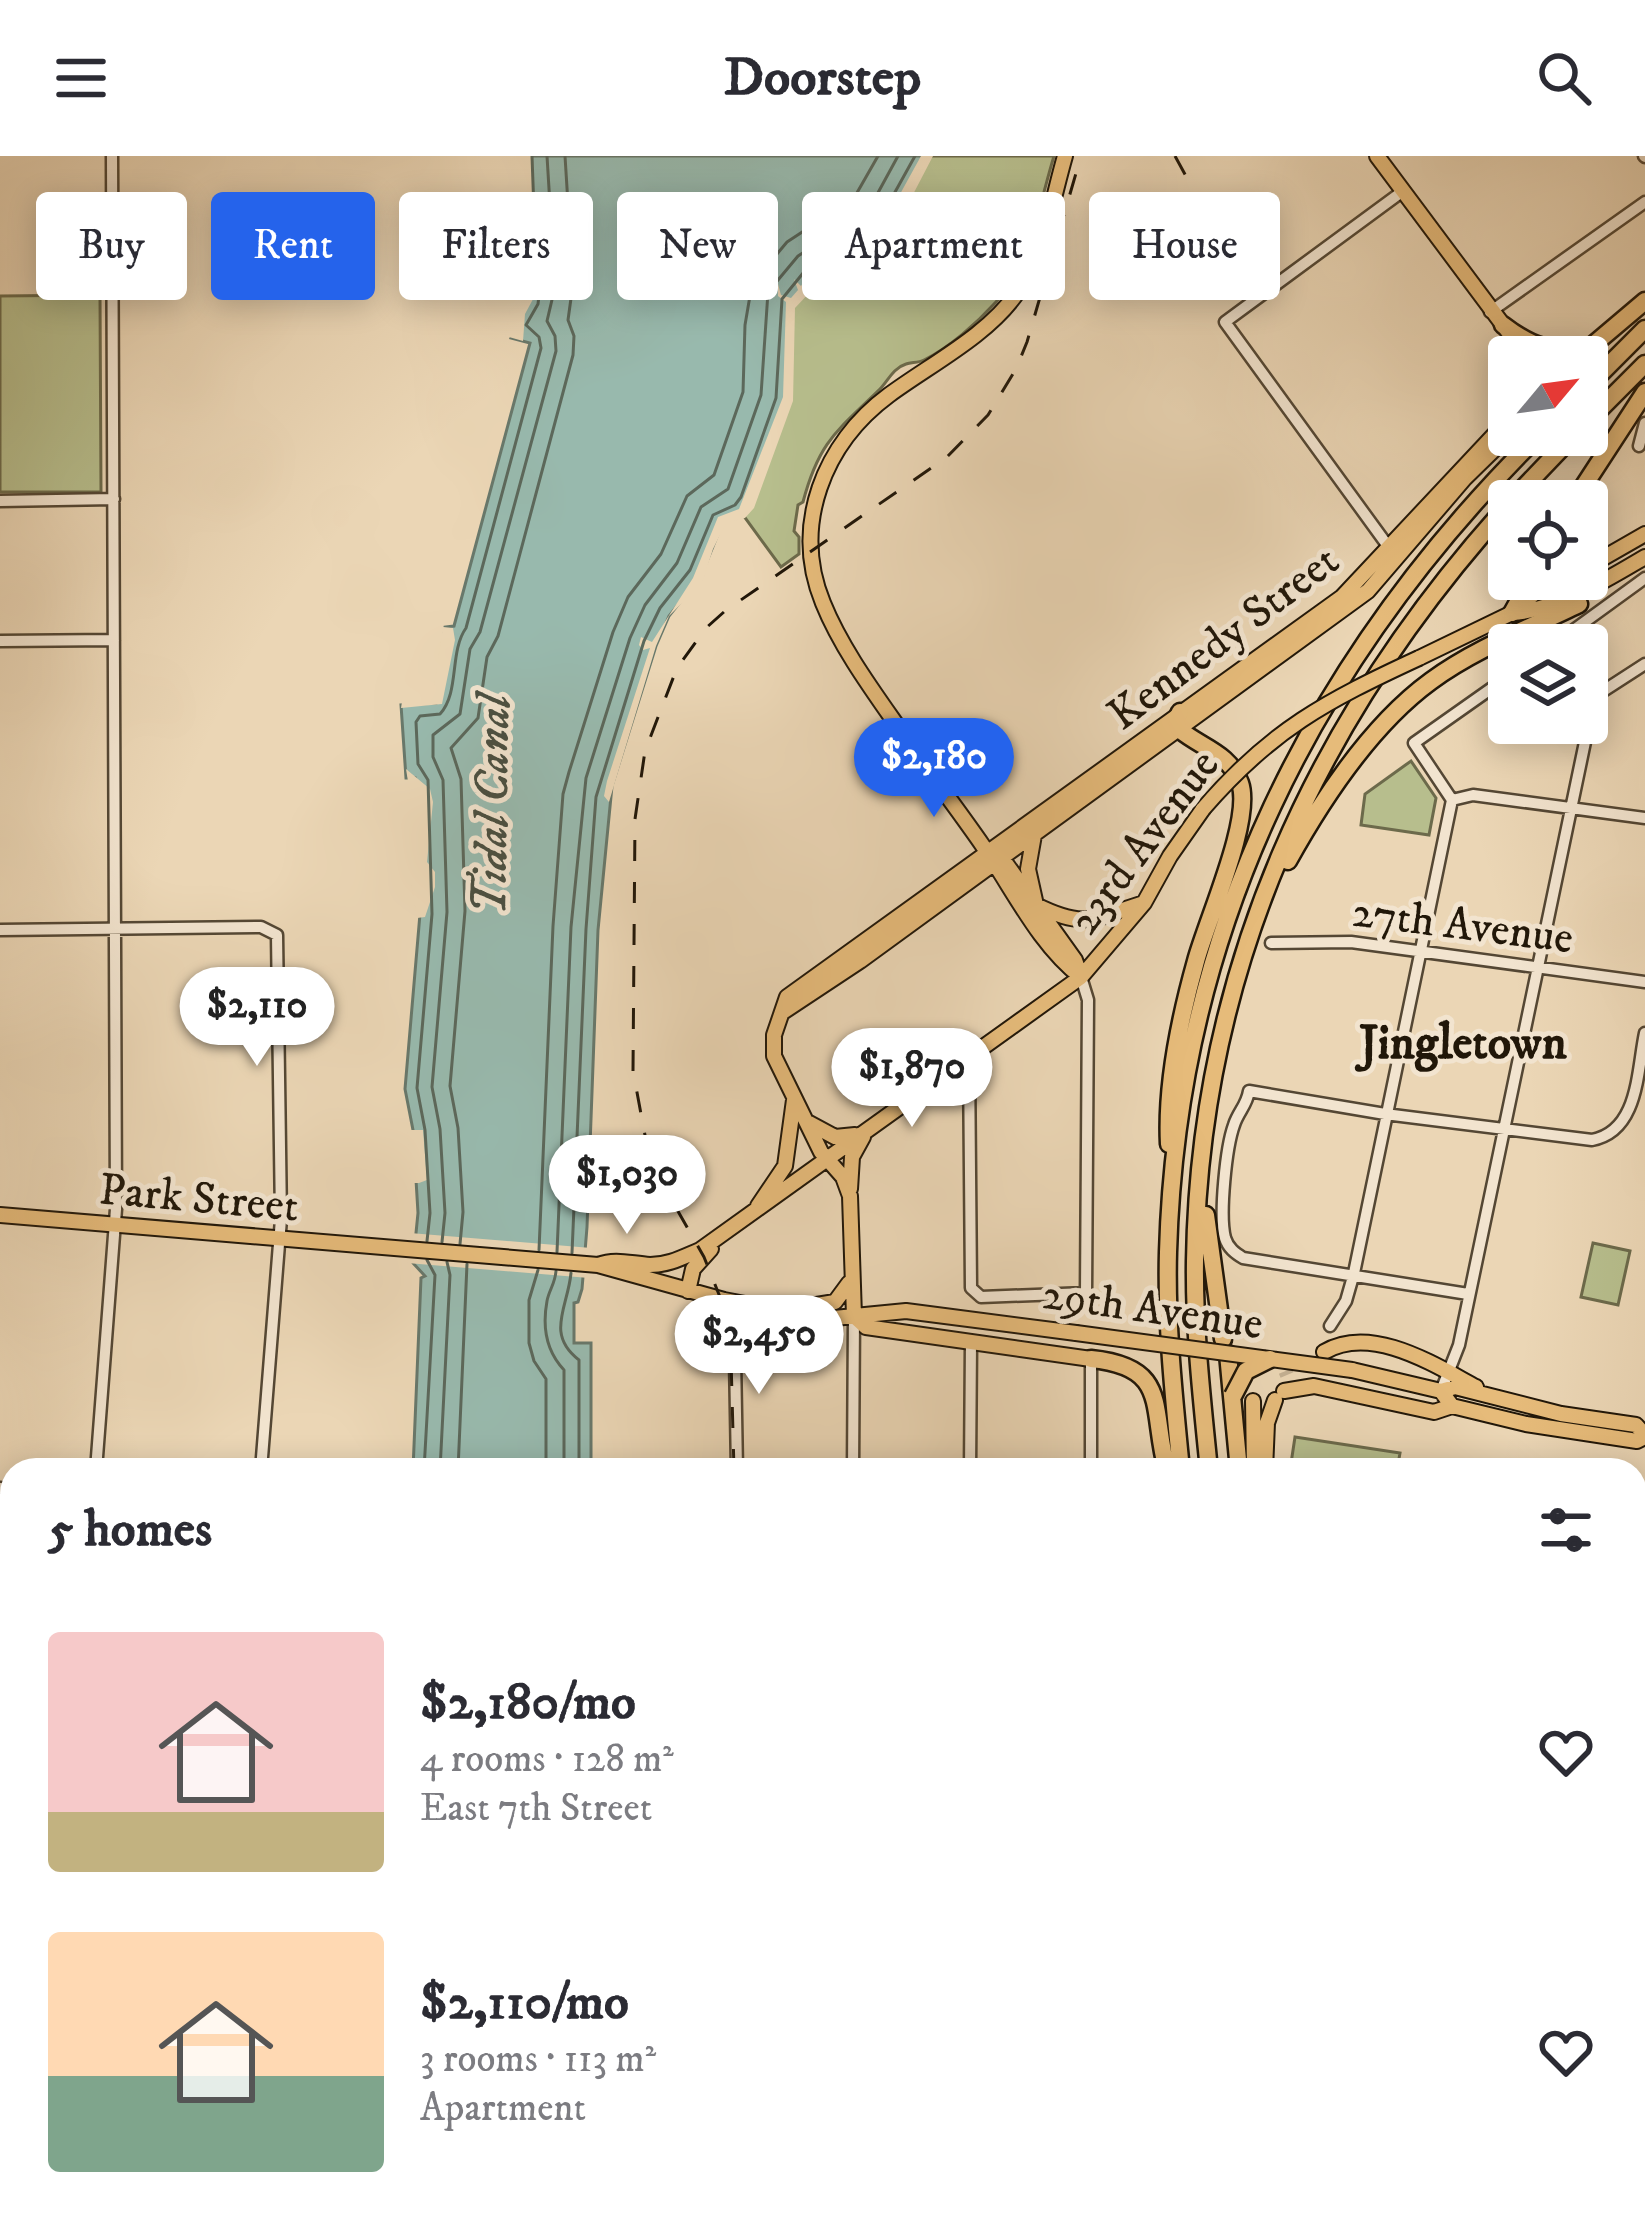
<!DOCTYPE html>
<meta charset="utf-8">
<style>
:root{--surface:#fff;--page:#f2f2f3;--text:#2b2b33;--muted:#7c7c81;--accent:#2563eb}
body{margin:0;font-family:"IM FELL DW Pica",serif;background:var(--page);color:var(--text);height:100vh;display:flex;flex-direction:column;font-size:45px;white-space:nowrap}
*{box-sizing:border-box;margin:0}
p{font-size:39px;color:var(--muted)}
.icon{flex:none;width:66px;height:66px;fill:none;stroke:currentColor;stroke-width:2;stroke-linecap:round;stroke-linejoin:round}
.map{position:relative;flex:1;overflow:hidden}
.sheet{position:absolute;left:0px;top:1302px;width:1647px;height:768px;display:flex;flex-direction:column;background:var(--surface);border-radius:36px 36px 0 0;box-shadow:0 6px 30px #0003}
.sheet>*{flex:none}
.top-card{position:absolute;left:36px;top:36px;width:1575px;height:108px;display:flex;gap:24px}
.needle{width:78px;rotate:61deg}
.tools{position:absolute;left:1488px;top:180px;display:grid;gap:24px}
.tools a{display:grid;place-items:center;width:120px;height:120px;border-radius:12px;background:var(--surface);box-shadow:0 6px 30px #0003;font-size:60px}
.price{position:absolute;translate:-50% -102px;padding:0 27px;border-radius:42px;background:#fff;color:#222;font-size:39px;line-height:78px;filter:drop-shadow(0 3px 6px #0008)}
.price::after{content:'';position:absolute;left:50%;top:72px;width:36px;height:27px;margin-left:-18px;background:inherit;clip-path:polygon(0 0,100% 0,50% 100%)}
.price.selected{background:var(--accent);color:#fff}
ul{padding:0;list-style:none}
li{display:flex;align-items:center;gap:36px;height:300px;padding:0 48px}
li span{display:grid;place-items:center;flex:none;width:336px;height:240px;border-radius:12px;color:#555}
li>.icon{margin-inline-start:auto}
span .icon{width:144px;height:144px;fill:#fffc;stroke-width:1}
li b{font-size:51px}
h2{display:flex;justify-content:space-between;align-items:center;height:144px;padding:0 48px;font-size:51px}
.tag{padding:0 42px;border-radius:12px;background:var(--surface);box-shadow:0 6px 30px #0003;font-size:42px;line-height:108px}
.tag.selected{background:var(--accent);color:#fff}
header{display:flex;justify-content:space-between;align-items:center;height:156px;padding:0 48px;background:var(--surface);font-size:54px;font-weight:700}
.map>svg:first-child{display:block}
.green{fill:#b7be8d;stroke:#6c6a4b;stroke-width:3}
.water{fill:#98b9ad;stroke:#68786b;stroke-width:3}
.pier{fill:#ebd6b5}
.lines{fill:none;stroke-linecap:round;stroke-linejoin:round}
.shore{stroke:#5c685b;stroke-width:3}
.major-tunnel{stroke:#c3b093;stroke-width:14;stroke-dasharray:14 7;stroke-linecap:butt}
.minor-casing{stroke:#544734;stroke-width:15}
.major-casing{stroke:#211709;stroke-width:18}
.highway-casing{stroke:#211709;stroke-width:21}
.minor{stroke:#f2e4cf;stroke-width:10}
.major{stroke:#e6bb7a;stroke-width:14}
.highway{stroke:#e6bb7a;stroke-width:16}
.rail{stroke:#211709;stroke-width:3;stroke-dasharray:21 21;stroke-linecap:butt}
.major-bridge-casing{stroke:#211709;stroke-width:18;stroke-linecap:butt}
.highway-bridge-casing{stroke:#211709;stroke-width:21;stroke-linecap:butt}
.major-bridge{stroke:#e6bb7a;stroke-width:14}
.highway-bridge{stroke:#e6bb7a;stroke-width:16}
.labels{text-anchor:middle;stroke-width:10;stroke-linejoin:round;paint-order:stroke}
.street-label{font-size:45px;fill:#211709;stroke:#f2e4cf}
.water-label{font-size:48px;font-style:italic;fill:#4b5042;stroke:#f2e4cf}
.neighbourhood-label{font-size:48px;font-weight:bold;fill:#211709;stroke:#f2e4cf}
</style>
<header><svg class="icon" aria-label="menu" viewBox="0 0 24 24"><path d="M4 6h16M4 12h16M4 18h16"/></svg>Doorstep<svg class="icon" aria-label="search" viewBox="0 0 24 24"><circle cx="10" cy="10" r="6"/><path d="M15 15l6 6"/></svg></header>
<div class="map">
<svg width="1645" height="2070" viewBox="0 0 1645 2070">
<rect width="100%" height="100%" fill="#ebd6b5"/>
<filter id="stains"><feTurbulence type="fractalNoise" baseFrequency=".00167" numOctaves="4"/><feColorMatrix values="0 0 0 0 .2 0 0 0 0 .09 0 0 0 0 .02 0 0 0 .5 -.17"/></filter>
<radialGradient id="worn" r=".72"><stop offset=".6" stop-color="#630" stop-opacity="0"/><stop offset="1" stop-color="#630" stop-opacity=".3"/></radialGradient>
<!-- green -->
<path class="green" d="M929 0H1054C1039 49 1031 106 996 146 977 167 949 192 924 204 918 207 911 206 906 208 893 212 888 225 880 233 838 274 819 285 803 346L798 349 794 375 799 381V398L781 411 743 359 793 148Z
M100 139 101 336H0V140Z
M1411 605 1436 642 1429 679 1361 669 1365 638Z
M1593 1087 1630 1095 1618 1149 1581 1141Z
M1295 1281 1400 1297 1397 1314H1290Z"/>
<!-- water -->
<path class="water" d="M520 0H929L888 73 816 120 793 148 788 244 752 347 723 366 701 420 669 460 656 490 612 630 598 774 587 1071 582 1133 578 1146 574 1147V1187H591V1314H413L421 1122 425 1120 413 1107 418 1057 413 974 405 933 420 758 415 622H406L401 549 436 547 445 471 454 470 530 187 511 182 527 144 528 130Z
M415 2058H594V2070H414Z"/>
<!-- pier -->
<path class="pier" d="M514 0H533V9L534 117 539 132 525 158 523 185 505 180 510 154 528 140V131L522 130 518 118Z
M921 0H933L895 73 825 120 795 152 793 245 754 352 745 362 726 367 713 393 702 427 669 460 656 490 609 646 604 640 607 625 650 492 643 494 639 489 641 481 652 486 693 422 718 361 739 353 783 241 786 146 778 140V128L781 139 791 142 798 134 794 123 801 130 812 113 883 69Z
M443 471 453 472 455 484 442 548 401 552 402 546 432 544Z
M406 613 430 633 433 646 427 706 435 716V731L425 761 417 762 411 727V644Z
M407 974H423L427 1024 419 1027H411Z
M410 1077 591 1092 589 1122 407 1107Z"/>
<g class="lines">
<!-- shore -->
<path class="shore" d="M427 1085 430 1057 425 974 417 932 432 758 428 624 418 608 416 566 420 560 440 558C460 536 449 496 466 472L541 192 539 181 526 169 538 148 540 131 536 110 532 0
M442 1086 445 1057 440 973 432 931 447 756 443 624 433 601V579L460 558 470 493 480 476 556 195 555 180 547 165 555 131 547 0
M460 1088 463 1056 458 972 450 930 465 755 461 623 451 592 478 562 487 501 498 480 573 199 574 180 568 164 573 128 565 0
M539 1094 553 770 563 638 569 616 613 476 628 441 661 398 687 340 714 319 743 236 745 169 752 128 787 86 854 42 878 0
M557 1096 571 771 586 622 630 482 645 449 677 407 701 351 728 333 761 239 768 136 798 100 868 55 898 0
M572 1097 586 773 596 641 644 485 660 452 690 414 713 359 735 349 741 341 776 242 782 143 808 111 879 65 915 0
M538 1114 529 1144V1187L534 1205 546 1223V1314
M556 1115C555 1128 549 1134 547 1145 542 1172 547 1196 564 1214V1314
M571 1117C568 1151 545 1178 579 1204V1314
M424 1314 435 1119 427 1104
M440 1314 450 1119 447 1106
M458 1314 467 1108"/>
<!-- major-tunnel -->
<path class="major-tunnel" d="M1272 1200 1282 1207 1287 1219"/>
<!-- minor casing -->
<g class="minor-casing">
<path id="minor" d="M1644 0 1645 1
M1490 156 1645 46
M1639 290 1645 267
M0 345 114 343
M1393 397 1225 166 1403 35
M0 485 114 484
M1553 489 1645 422
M1594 541 1645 508
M1452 644 1473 639 1645 662
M0 774 261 771 277 779 281 1063 261 1314
M1271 787 1351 786 1645 826
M969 902 971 1132 981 1141 1086 1137 1088 844 1081 821
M1468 1138 1243 1102C1235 1097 1228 1092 1225 1082 1219 1059 1226 991 1234 969 1238 956 1247 949 1249 935L1385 958 1592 984C1639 975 1637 915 1645 877
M734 1145 737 1314
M1330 1170 1346 1145 1354 1117 1452 644 1414 587 1509 520
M1091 1203V1314
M1441 1235 1459 1189 1585 586 1594 541 1587 530
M96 1314 116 1053 112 0
M853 1314 854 1160
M970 1314 971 1187
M0 1332 12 1333
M0 1617 12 1618
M1635 1790 1645 1743
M0 1840 12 1841
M0 1995 12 1996
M1635 2045H1645
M348 2058 349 2070
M1240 2058 1242 2070
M1314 2058 1315 2070
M213 2070 214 2058
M1161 2070V2058
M1416 2070 1478 2061"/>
</g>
<!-- major casing -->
<g class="major-casing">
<path id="major" d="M1065 0C1052 45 1044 98 1017 137 987 180 931 208 889 239 824 287 791 369 823 447 844 499 883 548 914 594 937 627 961 658 983 690 1013 733 1039 789 1081 821
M1377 0 1527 201
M1591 409 1645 378
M1512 457C1558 454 1606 424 1645 401
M1419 502 1512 457 1535 437 1565 423
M1034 679 1028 713 1036 749C1086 774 1095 762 1144 747
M996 699 1002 702 1075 804 1081 821
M783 856 860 805 1368 435 1465 322 1509 279
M809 967 835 981 855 979
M850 1033 852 1001 863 981
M758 1050 785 1010 794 944
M0 1059 598 1109 724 1144 824 1163 906 1155 1076 1177
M598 1109C616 1102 631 1108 650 1109 669 1109 683 1101 700 1094L1081 821 1144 747 1170 700 1203 653
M688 1135 693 1113 711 1093
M798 1152 835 1146 849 1127
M854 1160 850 1040 843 1021 821 996 774 900V879L787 841 1342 441 1509 263
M854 1160 866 1171 1091 1203
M1324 1196C1371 1168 1433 1208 1476 1231
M1352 1214 1441 1235 1455 1231 1561 1258 1636 1269 1645 1279
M1284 1235 1314 1230 1434 1256 1452 1250
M1441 1235 1452 1250 1526 1268 1637 1285 1645 1281
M1253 1245 1254 1314
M1265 1314 1267 1267 1275 1244
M0 1662 12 1674
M0 1683 12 1696
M1635 1909 1645 1907
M1635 1946V1984
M599 2058 706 2068 718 2062 798 2058
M90 2070 91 2058
M1632 2070V2058"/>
</g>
<!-- highway casing -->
<g class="highway-casing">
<path id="highway" d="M1503 169C1537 195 1550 195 1590 191
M1586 195 1645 145
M1587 231 1645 173
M1587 266 1645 208
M1511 345 1574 279
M1574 345 1645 236
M1587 405H1595
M1512 457 1531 423
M1288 705C1323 642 1372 568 1431 525 1476 492 1530 472 1579 448
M1169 988C1166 929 1180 862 1196 805 1207 764 1253 663 1240 627 1229 596 1201 592 1179 573L1176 565 1180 556
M1206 1059 1223 1183
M1228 1198 1239 1314
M1091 1203C1171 1211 1150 1252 1167 1314
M1181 1314C1174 1242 1166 1169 1168 1096 1177 774 1313 503 1539 279
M1209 1314C1202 1244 1194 1175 1195 1105 1199 814 1316 561 1509 348
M1265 2058 1266 2070
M1288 2058 1289 2070"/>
</g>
<!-- minor -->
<use href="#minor" class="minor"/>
<!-- major -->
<use href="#major" class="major"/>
<!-- highway -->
<use href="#highway" class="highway"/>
<!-- rail -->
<path class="rail" d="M1175 0 1238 115
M734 1314 730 1166 704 1101 650 1006 633 915 635 663 645 595 677 512 706 472 725 455 947 301 988 259 1016 213 1027 186 1081 0
M1635 1529 1645 1478
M1635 1561 1645 1514
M1525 2070 1528 2058"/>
<!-- major-bridge casing -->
<g class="major-bridge-casing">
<path id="major-bridge" d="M1203 653C1271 574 1326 545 1419 502
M1076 1177 1352 1214"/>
</g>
<!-- highway-bridge casing -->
<g class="highway-bridge-casing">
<path id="highway-bridge" d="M1233 1240 1246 1215 1270 1203"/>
</g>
<!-- major-bridge -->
<use href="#major-bridge" class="major-bridge"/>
<!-- highway-bridge -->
<use href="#highway-bridge" class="highway-bridge"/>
</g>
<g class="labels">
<!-- street labels -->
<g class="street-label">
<text transform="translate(1222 480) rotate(-37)" y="16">Kennedy Street</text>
<text transform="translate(1142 685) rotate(-53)" y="16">23rd Avenue</text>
<text transform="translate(1463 767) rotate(7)" y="16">27th Avenue</text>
<text transform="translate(199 1040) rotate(5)" y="16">Park Street</text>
<text transform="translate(1153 1151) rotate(8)" y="16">29th Avenue</text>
</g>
<!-- water labels -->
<g class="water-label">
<text transform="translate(490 649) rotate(-89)" y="17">Tidal Canal</text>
</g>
<!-- neighbourhood labels -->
<g class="neighbourhood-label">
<text x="1463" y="902">Jingletown</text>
</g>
</g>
<rect width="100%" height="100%" filter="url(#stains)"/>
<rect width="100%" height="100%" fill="url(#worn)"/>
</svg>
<div class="tools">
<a><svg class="needle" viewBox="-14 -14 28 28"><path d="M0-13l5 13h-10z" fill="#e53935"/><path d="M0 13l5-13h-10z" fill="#7c7c81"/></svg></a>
<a><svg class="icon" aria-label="locate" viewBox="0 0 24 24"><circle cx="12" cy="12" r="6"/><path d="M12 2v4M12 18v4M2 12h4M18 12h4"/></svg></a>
<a><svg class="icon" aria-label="layers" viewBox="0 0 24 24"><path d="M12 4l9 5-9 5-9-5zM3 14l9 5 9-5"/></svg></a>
</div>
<b class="price selected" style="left:934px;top:664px">$2,180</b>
<b class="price" style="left:257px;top:913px">$2,110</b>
<b class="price" style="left:912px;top:974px">$1,870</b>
<b class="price" style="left:627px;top:1081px">$1,030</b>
<b class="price" style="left:759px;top:1241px">$2,450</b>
<div class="top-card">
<a class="tag">Buy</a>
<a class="tag selected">Rent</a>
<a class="tag">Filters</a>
<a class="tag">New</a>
<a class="tag">Apartment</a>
<a class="tag">House</a>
</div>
<section class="sheet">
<h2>5 homes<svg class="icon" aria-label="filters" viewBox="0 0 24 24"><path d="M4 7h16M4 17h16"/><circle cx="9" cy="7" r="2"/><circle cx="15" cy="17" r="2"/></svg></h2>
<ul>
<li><span style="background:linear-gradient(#f6c9c9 75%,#c2b280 0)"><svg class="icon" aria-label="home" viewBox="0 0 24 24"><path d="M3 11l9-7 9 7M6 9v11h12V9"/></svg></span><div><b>$2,180/mo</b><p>4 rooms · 128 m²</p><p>East 7th Street</p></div><svg class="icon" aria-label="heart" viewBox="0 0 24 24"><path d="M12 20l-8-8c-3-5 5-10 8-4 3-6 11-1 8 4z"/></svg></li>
<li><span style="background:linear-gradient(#ffd9b3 60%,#7fa58c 0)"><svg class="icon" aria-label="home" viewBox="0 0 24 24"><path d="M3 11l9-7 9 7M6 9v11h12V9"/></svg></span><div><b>$2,110/mo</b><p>3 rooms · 113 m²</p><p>Apartment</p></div><svg class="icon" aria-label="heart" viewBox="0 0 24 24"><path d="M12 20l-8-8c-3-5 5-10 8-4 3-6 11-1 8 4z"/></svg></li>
</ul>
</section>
</div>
